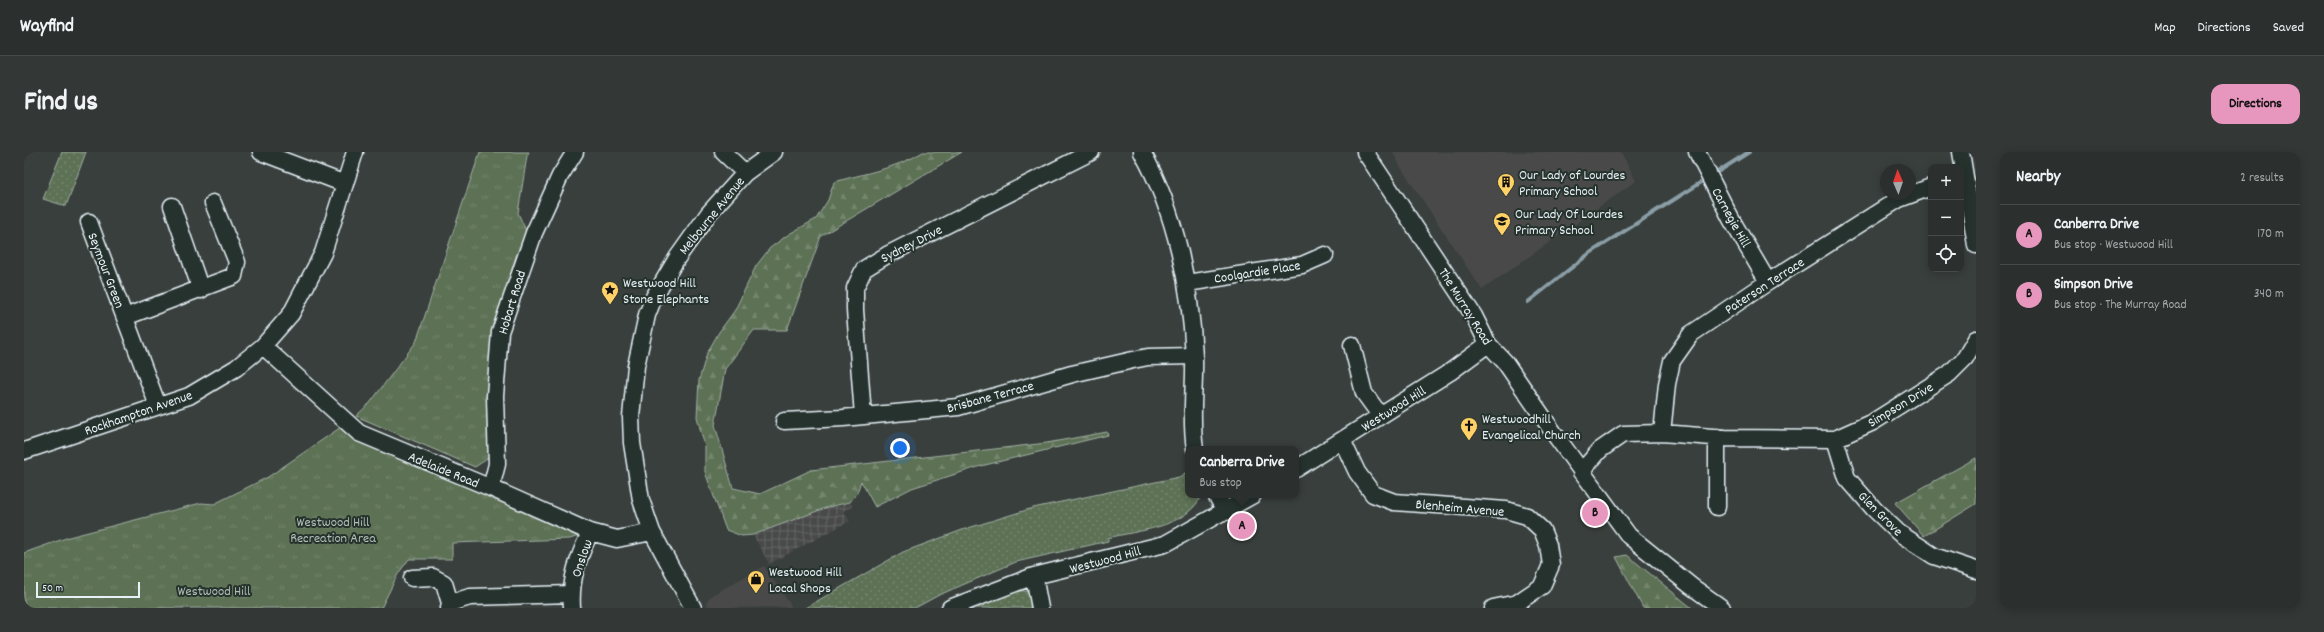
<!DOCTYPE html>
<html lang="en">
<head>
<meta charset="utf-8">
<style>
  :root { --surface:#2b2f2d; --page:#333735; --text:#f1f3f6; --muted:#a6a9aa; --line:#474a49; --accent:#e797bd }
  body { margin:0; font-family:Dekko,sans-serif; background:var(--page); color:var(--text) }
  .controls { position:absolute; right:12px; top:12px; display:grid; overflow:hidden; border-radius:8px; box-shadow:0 2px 10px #0003 }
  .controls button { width:36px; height:36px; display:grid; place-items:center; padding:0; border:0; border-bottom:1px solid var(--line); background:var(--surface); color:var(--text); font:20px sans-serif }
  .compass { position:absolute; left:1856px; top:12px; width:36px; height:36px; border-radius:50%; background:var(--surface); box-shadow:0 2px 10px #0003; rotate:358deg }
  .scale { position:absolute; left:12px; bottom:10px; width:104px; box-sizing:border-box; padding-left:4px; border:2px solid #e8f1f8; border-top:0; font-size:11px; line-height:14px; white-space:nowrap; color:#e8f1f8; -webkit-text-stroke:3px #26332d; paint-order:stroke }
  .you { position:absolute; left:876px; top:296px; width:14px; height:14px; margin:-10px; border:3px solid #fff; border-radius:50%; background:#1a73e8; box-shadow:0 0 0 6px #1a73e833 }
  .badge { display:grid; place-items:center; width:26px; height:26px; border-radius:50%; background:var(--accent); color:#111; font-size:13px; font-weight:700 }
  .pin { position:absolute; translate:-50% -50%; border:2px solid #fff; box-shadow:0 1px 4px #0006 }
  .popup { position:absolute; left:1161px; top:294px; width:114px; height:52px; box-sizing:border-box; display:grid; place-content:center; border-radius:8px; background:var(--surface); filter:drop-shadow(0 1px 3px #0005); font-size:13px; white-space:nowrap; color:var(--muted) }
  .popup b { font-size:15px; color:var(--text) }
  .popup::after { content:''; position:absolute; left:50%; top:100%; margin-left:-8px; border:8px solid transparent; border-top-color:var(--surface) }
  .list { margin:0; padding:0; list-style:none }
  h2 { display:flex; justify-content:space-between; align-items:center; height:52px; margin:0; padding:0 16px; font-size:17px }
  h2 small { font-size:13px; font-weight:400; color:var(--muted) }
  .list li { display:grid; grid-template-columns:26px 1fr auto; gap:12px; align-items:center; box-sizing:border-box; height:60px; padding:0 16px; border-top:1px solid var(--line) }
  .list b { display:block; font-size:15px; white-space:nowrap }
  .list p { margin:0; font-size:13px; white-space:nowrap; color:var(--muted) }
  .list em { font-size:13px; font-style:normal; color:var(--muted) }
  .icon { flex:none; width:22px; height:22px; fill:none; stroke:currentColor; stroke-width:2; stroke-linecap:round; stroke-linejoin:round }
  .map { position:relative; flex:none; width:1952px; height:456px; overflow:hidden; border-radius:12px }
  header { display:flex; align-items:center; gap:24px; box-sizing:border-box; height:56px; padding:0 20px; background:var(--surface); border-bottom:1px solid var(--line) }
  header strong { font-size:19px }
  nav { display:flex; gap:22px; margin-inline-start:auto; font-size:14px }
  .intro { display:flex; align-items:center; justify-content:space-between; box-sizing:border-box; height:96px; padding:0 24px }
  h1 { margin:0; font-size:28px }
  .button { padding:10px 18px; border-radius:12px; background:var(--accent); color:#111; font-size:14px; font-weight:700 }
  main { display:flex; gap:24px; padding:0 24px }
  aside { flex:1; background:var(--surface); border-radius:12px; box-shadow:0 2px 10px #0003 }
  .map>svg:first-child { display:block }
  .built { fill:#494a4a }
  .industrial { fill:url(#industrial-grid) }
  .grass { fill:url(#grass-dots); stroke:#a2b1a6 }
  .forest { fill:url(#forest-firs); stroke:#a2b1a6 }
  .park { fill:url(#park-tufts); stroke:#a2b1a6 }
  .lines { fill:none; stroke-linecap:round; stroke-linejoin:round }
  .stream { stroke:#8b9fa8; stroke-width:4 }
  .minor-casing { stroke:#e8f1f8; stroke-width:19 }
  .minor { stroke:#26332d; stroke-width:16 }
  .labels { text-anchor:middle; stroke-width:4; stroke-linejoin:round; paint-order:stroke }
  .poi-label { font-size:14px; fill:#e8f1f8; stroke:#26332d; text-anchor:start }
  .street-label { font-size:14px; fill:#e8f1f8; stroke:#26332d }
  .park-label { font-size:14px; fill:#b0beb7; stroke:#26332d }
</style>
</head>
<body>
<header>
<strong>Wayfind</strong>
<nav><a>Map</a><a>Directions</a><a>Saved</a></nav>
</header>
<div class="intro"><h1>Find us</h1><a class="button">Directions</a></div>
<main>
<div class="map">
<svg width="1952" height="456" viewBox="0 0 1952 456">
  <defs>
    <pattern id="industrial-grid" width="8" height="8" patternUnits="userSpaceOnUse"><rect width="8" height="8" fill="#494a4a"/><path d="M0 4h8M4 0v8" fill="none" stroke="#636565"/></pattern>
    <pattern id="grass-dots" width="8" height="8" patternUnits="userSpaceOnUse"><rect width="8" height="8" fill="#5d7155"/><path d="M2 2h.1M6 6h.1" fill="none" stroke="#74866e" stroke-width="1.8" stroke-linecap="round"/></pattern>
    <pattern id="forest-firs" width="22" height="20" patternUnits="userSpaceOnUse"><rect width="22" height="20" fill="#5d7155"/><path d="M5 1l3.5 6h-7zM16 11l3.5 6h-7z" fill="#74866e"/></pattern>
    <pattern id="park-tufts" width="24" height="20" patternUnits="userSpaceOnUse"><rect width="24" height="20" fill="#5d7155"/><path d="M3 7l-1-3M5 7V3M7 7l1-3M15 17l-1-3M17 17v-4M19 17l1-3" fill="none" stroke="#74866e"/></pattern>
  </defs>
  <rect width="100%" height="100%" fill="#393f3c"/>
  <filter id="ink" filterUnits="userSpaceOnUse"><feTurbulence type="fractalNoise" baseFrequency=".025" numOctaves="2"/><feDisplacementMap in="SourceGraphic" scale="8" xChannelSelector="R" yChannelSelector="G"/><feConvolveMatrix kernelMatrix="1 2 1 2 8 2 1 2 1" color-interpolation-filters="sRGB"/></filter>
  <g filter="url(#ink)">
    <path class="built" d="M 1369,0 L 1597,0 L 1612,29 L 1458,138 L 1376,14 Z
      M 740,414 L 768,455 L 685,456 L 682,450 L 688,443 Z"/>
    <path class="industrial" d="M 826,350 L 829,355 L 819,359 L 826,369 L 745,412 L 729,383 L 804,355 Z"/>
    <path class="grass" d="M 38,0 L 62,0 L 42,54 L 19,47 Z
      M 1164,319 L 1164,343 L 1174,343 L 1176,347 C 1157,377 1114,378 1084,386 L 1084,389 L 992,410 L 915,443 L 891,456 L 781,456 L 879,400 L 941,377 L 1009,356 L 1155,325 Z
      M 996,438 L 1004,440 L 1008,445 L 1008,456 L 945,456 Z"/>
    <path class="forest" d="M 899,0 L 938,0 L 797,84 L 763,178 L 730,178 L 701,217 L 691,273 L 709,336 L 736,342 L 787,318 L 1023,291 L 1083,280 L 1084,283 L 957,314 L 888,336 L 851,355 L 837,329 L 833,341 L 826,350 L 804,355 L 729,383 L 718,384 L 702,378 L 681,320 L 681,295 L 673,265 L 675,228 L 683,201 L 695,180 L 711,158 L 732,114 L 746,96 L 765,82 L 792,67 L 804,48 L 810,30 C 841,21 871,17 899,0 Z
      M 1952,306 L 1952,352 L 1900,384 L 1871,351 Z
      M 1603,403 L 1668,456 L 1619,456 L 1592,405 Z"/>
    <path class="park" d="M 456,0 L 505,0 L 503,4 L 494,61 L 503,81 L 492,104 L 477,154 L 466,305 L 451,315 L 332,264 L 346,251 L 392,190 Z
      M 323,271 L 566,380 L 546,387 L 428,391 L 428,407 L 385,407 L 374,422 L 357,456 L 0,456 L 0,401 L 45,385 L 177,351 L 190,352 L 244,325 Z"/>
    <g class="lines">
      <path class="stream" d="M 1695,19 L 1725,0
        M 1504,150 L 1566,101 L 1676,31"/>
      <defs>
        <path id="minor" d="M 237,0 L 321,32
          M 699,0 L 721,21
          M 1118,0 C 1152,60 1167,137 1170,205 C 1171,235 1166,268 1171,297
          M 1341,0 L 1450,164 L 1464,192 L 1481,210 L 1534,287 L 1605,384 L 1667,434 L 1698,456
          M 1673,0 L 1707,67 L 1744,130
          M 1937,0 L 1952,93
          M 148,54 L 177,138
          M 65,70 L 134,254
          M 1163,131 L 1278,113 L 1301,103
          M 101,165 L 210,124 L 213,110 L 189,51
          M 1328,193 L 1340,241 L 1356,263
          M 239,194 L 335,281 L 467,336 L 566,380 L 593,387 L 628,380
          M 839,264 L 831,158 L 831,136 L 840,117 L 863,103 L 1067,0
          M 760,269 L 819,266 L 934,255 L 1048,222 L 1109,208 L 1124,205 L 1170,204
          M 1638,281 L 1643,232 L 1648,209 L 1667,182 L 1744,130 L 1875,47 L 1907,35
          M 1811,287 L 1823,326 L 1850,357 L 1875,381 L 1910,404 L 1952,418
          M 1318,288 L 1333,320 L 1349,342 L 1370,350 L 1482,358 L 1503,364 L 1518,378 L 1524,393 L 1527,413 L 1518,434 L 1493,451 L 1469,456
          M 0,299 L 165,244 L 212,216 L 239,194 L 267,162 L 299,101 L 331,0
          M 1272,317 L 1426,220 L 1464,192
          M 1557,320 L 1576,298 L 1599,282 L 1638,281 L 1701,286 L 1811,287 L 1849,270 L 1925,222 L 1941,206 L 1952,187
          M 467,336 L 473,312 L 471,244 L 476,180 L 510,81 L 536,24 L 551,0
          M 1192,343 L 1202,360
          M 1693,355 L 1693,285
          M 1010,424 L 1016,456
          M 388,426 L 409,425 L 420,431 L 426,451
          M 425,456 L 426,451 L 446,445 L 547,442
          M 548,456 C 546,426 554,407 566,380
          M 669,456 L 628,380 L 617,348 L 608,291 L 607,265 L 612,214 L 623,163 L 630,145 L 653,106 L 685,61 L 721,21 L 750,0
          M 926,456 L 1010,424 L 1141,392 L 1229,343"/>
      </defs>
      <use href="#minor" class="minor-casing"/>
      <use href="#minor" class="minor"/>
    </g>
  </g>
  <defs>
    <symbol id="building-pin" viewBox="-11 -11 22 30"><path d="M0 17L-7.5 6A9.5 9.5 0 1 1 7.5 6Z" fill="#ffd166" stroke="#26332d"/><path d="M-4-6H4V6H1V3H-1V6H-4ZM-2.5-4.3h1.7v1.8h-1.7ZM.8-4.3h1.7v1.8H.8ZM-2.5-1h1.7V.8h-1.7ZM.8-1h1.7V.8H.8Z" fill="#111"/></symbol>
    <symbol id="school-pin" viewBox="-11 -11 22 30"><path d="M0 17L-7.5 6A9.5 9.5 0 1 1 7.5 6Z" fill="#ffd166" stroke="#26332d"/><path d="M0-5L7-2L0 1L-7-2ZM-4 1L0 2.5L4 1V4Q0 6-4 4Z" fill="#111"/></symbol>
    <symbol id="sight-pin" viewBox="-11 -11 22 30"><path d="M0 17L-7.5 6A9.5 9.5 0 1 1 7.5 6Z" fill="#ffd166" stroke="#26332d"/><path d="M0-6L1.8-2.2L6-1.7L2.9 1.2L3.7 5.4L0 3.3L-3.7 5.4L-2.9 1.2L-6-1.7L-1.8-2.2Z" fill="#111"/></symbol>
    <symbol id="church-pin" viewBox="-11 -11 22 30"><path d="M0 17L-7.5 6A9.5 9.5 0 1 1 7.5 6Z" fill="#ffd166" stroke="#26332d"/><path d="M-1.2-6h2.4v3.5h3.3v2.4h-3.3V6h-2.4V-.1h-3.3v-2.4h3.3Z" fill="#111"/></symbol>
    <symbol id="shop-pin" viewBox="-11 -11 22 30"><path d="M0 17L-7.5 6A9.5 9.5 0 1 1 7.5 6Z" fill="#ffd166" stroke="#26332d"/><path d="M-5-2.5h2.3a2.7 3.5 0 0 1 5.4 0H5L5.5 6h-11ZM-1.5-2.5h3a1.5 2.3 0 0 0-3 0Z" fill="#111"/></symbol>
  </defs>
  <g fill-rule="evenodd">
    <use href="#building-pin" x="1472" y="20" width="20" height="27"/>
    <use href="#school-pin" x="1468" y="59" width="20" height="27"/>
    <use href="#sight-pin" x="576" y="128" width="20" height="27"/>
    <use href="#church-pin" x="1435" y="264" width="20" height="27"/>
    <use href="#shop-pin" x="722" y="417" width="20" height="27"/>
  </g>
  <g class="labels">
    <g class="poi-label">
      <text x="1495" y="27">Our Lady of Lourdes<tspan x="1495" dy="16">Primary School</tspan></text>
      <text x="1491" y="66">Our Lady Of Lourdes<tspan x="1491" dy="16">Primary School</tspan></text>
      <text x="599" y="135">Westwood Hill<tspan x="599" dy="16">Stone Elephants</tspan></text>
      <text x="1458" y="271">Westwoodhill<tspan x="1458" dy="16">Evangelical Church</tspan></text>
      <text x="745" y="424">Westwood Hill<tspan x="745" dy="16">Local Shops</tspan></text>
    </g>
    <g class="street-label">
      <text transform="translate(687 63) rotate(-51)" y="5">Melbourne Avenue</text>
      <text transform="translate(1708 65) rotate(61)" y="5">Carnegie Hill</text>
      <text transform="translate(887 91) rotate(-27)" y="5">Sydney Drive</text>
      <text transform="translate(83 118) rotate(69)" y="5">Seymour Green</text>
      <text transform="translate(1233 119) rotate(-9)" y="5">Coolgardie Place</text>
      <text transform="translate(1740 133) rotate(-33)" y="5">Paterson Terrace</text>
      <text transform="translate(487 150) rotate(-73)" y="5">Hobart Road</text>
      <text transform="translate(1442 154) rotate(58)" y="5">The Murray Road</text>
      <text transform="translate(966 244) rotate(-15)" y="5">Brisbane Terrace</text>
      <text transform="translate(1876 252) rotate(-31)" y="5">Simpson Drive</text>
      <text transform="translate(1369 256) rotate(-32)" y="5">Westwood Hill</text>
      <text transform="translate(114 260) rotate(-19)" y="5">Rockhampton Avenue</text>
      <text transform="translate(420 317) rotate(22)" y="5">Adelaide Road</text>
      <text transform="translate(1436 355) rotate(5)" y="5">Blenheim Avenue</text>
      <text transform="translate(1857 361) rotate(45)" y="5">Glen Grove</text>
      <text transform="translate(557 406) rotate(-71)" y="5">Onslow</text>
      <text transform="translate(1081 407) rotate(-15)" y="5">Westwood Hill</text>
    </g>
    <g class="park-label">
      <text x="309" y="374">Westwood Hill<tspan x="309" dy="16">Recreation Area</tspan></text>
      <text x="190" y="443">Westwood Hill</text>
    </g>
  </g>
</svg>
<div class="controls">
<button>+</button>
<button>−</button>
<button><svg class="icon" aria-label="locate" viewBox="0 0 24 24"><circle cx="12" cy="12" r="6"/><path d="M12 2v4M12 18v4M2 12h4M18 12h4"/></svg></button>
</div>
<svg class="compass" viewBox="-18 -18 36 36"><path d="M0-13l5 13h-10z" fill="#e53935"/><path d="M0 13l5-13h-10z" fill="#a6a9aa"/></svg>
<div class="scale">50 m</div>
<div class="you"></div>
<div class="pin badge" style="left:1218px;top:374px">A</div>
<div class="popup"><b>Canberra Drive</b>Bus stop</div>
<div class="pin badge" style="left:1571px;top:361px">B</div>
</div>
<aside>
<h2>Nearby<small>2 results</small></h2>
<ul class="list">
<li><span class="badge">A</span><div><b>Canberra Drive</b><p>Bus stop · Westwood Hill</p></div><em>170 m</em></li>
<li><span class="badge">B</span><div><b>Simpson Drive</b><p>Bus stop · The Murray Road</p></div><em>340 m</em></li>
</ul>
</aside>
</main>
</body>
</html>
